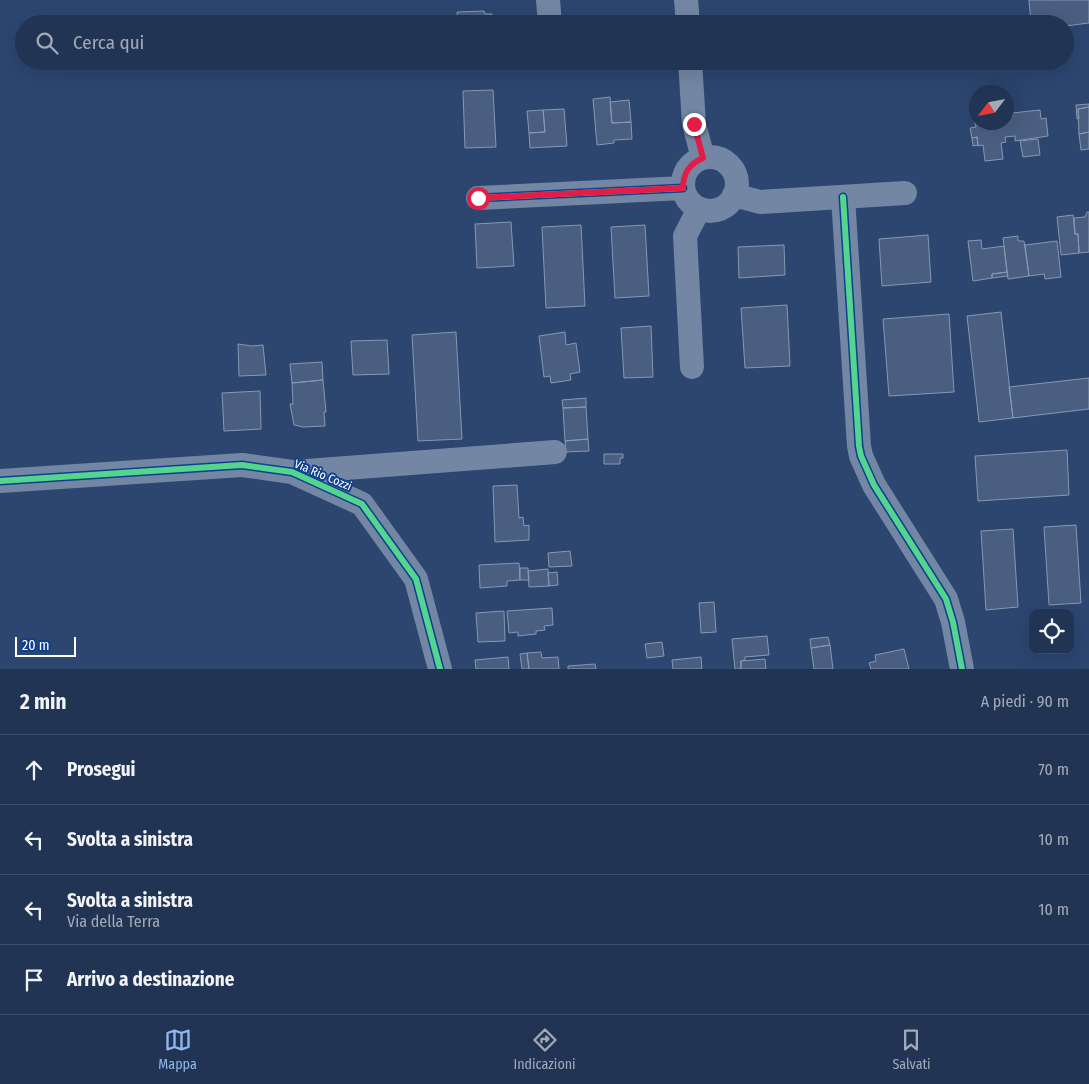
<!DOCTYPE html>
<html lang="it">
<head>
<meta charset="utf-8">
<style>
  :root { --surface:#213454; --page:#293c5a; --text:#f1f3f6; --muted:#a2aab8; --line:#3e4f6b; --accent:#90b9f0 }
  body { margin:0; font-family:"Fira Sans Condensed",sans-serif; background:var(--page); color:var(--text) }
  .controls { position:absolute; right:15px; bottom:15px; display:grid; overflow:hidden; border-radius:10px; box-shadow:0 5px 20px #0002 }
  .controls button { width:45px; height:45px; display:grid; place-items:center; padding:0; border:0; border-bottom:1px solid var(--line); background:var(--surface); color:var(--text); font:25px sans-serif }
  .compass { position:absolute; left:969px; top:85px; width:45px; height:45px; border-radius:50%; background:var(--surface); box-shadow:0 5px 20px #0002; rotate:238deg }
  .scale { position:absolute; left:15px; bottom:12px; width:61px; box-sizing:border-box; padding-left:5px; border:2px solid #fff; border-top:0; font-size:14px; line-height:18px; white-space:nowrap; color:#fff; -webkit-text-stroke:4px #0f408d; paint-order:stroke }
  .stop { position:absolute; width:15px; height:15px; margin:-11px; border:4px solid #e11d48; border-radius:50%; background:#fff }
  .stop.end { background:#e11d48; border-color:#fff; box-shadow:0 1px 5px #0008 }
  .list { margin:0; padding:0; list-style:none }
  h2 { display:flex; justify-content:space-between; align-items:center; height:65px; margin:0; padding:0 20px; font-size:21px }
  h2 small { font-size:16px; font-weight:400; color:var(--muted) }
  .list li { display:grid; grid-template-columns:32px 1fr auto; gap:15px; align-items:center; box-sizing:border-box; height:70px; padding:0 20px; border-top:1px solid var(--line) }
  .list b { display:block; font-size:19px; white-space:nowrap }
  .list p { margin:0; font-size:16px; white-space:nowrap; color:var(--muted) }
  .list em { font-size:16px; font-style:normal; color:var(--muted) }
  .icon { flex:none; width:28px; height:28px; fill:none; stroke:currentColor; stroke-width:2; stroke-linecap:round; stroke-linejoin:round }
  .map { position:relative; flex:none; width:1089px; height:669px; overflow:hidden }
  .search { position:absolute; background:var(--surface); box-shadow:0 5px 20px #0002; left:15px; right:15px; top:15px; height:55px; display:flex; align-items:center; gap:12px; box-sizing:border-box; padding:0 18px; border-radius:28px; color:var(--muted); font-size:19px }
  .sheet { height:345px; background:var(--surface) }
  nav { display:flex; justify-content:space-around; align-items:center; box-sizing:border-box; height:70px; border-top:1px solid var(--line); background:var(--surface); font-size:14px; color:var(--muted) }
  nav a { display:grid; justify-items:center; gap:2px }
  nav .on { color:var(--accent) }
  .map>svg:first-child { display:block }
  .building { fill:#495e80; stroke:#8798b3 }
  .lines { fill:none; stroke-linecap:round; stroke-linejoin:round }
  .minor { stroke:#7387a4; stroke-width:24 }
  .cycleway-casing { stroke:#0f408d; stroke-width:9 }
  .cycleway { stroke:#53d58f; stroke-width:6 }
  .route { stroke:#e11d48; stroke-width:6 }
  .labels { text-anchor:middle; stroke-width:4; stroke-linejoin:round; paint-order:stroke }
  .street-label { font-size:12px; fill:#fff; stroke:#0f408d }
</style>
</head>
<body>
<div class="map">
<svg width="1089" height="669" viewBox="0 0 1089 669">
  <rect width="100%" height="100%" fill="#2c4670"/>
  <path class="building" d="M 1029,0 L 1089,0 L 1089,23 L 1065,26 L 1065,24 L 1031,24 Z
    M 484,11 L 485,14 L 492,14 L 492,24 L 458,24 L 457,12 Z
    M 493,90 L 496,147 L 465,148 L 463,91 Z
    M 610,97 L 612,123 L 631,122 L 632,139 L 614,140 L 614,143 L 597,145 L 593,99 Z
    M 629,100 L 631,122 L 612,123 L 610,102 Z
    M 1089,104 L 1089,107 L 1078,109 L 1079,118 L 1077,119 L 1076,105 Z
    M 1089,107 L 1089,132 L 1079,134 L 1078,109 Z
    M 564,109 L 567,146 L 530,148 L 529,133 L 545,132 L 543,110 Z
    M 543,110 L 545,132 L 529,133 L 527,111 Z
    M 1040,110 L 1041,119 L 1046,118 L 1048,136 L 1015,141 L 1015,136 L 1005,137 L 1006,142 L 1001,143 L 1003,159 L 985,161 L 983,145 L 978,146 L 977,137 L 972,138 L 970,128 L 976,127 L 974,118 L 976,118 L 976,122 L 1006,122 L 1006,118 L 1012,117 L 1012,113 Z
    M 1089,132 L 1089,149 L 1081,150 L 1079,134 Z
    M 977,137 L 978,145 L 973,146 L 972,138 Z
    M 1038,139 L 1040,155 L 1023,157 L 1020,141 Z
    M 1087,212 L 1089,212 L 1089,252 L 1079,253 L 1078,234 L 1075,234 L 1074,218 L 1085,217 Z
    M 1073,215 L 1075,234 L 1078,234 L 1079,253 L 1061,255 L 1057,217 Z
    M 511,222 L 514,266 L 477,268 L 475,224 Z
    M 581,225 L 585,306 L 546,308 L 542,227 Z
    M 645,225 L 649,296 L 615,298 L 611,227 Z
    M 928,235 L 931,282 L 882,286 L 879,239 Z
    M 1018,236 L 1018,241 L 1024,241 L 1029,276 L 1008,279 L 1003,238 Z
    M 981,240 L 982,249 L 1004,246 L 1007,272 L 992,274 L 992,278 L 973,281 L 968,241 Z
    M 1057,241 L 1061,277 L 1045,279 L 1044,274 L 1029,276 L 1025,245 Z
    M 784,245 L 785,275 L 739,278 L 738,247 Z
    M 1007,272 L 1008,276 L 992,278 L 992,274 Z
    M 787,305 L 790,366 L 745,368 L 741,308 Z
    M 1001,312 L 1013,418 L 979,422 L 967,316 Z
    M 949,314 L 954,392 L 889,396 L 883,319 Z
    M 651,326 L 653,377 L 624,378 L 621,328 Z
    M 456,332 L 462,439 L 418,441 L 412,335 Z
    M 565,332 L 566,345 L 576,343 L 580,372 L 570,374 L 571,380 L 551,383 L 550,376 L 544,377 L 539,336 Z
    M 387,340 L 389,374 L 353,375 L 351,341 Z
    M 238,344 L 252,346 L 263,345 L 266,375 L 239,376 Z
    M 322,362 L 323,380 L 292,383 L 290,364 Z
    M 1089,378 L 1089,409 L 1013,418 L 1009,387 Z
    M 323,380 L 326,412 L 324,412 L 325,426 L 303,427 L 294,425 L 290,404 L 293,404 L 292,383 Z
    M 260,391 L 261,429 L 224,431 L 222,393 Z
    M 586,398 L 586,407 L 563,408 L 562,400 Z
    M 586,407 L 588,439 L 565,441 L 563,408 Z
    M 588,439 L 589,451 L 566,452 L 565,441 Z
    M 1067,450 L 1069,495 L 978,501 L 975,456 Z
    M 604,454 L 623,454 L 623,458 L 620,458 L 620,464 L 604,464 Z
    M 517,485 L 519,518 L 523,517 L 524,526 L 529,525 L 529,540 L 495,542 L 493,486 Z
    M 1076,525 L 1081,603 L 1049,605 L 1044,527 Z
    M 1013,529 L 1018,607 L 986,610 L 981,531 Z
    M 570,551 L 572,566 L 549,567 L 548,553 Z
    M 519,563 L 520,580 L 507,581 L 507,586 L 480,588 L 479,565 Z
    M 520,568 L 528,568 L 529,580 L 520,580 Z
    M 548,569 L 549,586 L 529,587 L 528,571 Z
    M 557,572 L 558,585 L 549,586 L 548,573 Z
    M 714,602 L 716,632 L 701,633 L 699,603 Z
    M 552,608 L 553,625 L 544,626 L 545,630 L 536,631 L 536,634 L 518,636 L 518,632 L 509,633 L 507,611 Z
    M 504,611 L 505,641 L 478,642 L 476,613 Z
    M 767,636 L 769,655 L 745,657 L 745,660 L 741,661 L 741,669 L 735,669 L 732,639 Z
    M 828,637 L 830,645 L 811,648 L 810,639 Z
    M 662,642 L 664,656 L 647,658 L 645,644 Z
    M 830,645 L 833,669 L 814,669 L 811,648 Z
    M 904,649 L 909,669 L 871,669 L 869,663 L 876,661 L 875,655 Z
    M 541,652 L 542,658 L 558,657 L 559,669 L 529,669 L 527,653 Z
    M 527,653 L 529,669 L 522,669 L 520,654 Z
    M 508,657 L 509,669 L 476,669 L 475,660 Z
    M 701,657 L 702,669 L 673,669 L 672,660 Z
    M 765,659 L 766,669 L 741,669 L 741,661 Z
    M 595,664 L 596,669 L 568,669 L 568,666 Z"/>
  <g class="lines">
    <path class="minor" d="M 548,0 L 550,24
      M 686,0 L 688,24
      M 690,61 L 694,124 L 703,158
      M683 184a27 27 0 1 1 54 0a27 27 0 1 1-54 0Z
      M 734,195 L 760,202 L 905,193
      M 843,197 L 859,446 L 861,456 L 874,485 L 946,599 L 953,622 L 962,669
      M 478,198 L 683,188
      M 692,367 L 685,236 L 699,209
      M 294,472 L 555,452
      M 0,481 L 242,465 L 292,472 L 362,504 L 416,579 L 440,669"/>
    <defs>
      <path id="cycleway" d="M 843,197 L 859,446 L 861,456 L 874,485 L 946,599 L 953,622 L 962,669
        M 478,198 L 683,188
        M 0,481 L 242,465 L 292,472 L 362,504 L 416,579 L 440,669"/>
    </defs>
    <use href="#cycleway" class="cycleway-casing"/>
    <use href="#cycleway" class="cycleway"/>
  </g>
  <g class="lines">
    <path class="route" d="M 478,198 L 683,188 C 683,173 689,164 703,158 L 694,124"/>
  </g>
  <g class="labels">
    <g class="street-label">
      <text transform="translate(323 475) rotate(23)" y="4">Via Rio Cozzi</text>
    </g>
  </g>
</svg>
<div class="controls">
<button><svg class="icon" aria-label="locate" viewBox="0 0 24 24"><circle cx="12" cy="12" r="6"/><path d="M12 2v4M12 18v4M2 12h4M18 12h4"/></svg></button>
</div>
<svg class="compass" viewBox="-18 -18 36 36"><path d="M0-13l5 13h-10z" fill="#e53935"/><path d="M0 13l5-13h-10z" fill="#a2aab8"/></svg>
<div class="scale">20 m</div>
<div class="stop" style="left:478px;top:198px"></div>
<div class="stop end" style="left:694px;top:124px"></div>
<div class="search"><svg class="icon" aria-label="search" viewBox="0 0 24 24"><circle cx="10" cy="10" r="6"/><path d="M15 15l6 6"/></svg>Cerca qui</div>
</div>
<section class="sheet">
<h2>2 min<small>A piedi · 90 m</small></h2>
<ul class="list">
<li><svg class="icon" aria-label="ahead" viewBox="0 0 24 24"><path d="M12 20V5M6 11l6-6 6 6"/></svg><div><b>Prosegui</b></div><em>70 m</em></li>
<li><svg class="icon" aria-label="left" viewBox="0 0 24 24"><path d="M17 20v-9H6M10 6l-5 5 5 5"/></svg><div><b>Svolta a sinistra</b></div><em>10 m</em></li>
<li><svg class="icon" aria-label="left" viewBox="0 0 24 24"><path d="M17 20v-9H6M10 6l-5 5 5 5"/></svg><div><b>Svolta a sinistra</b><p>Via della Terra</p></div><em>10 m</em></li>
<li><svg class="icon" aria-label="arrive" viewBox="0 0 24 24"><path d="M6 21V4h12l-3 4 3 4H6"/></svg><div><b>Arrivo a destinazione</b></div></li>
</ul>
</section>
<nav>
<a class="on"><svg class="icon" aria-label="map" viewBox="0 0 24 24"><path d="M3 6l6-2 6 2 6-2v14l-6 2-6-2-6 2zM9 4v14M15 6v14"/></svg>Mappa</a>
<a><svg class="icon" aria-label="directions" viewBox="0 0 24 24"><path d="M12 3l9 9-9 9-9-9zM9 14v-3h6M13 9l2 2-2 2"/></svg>Indicazioni</a>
<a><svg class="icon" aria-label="saved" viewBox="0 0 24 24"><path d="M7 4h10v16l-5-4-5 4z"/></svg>Salvati</a>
</nav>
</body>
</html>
